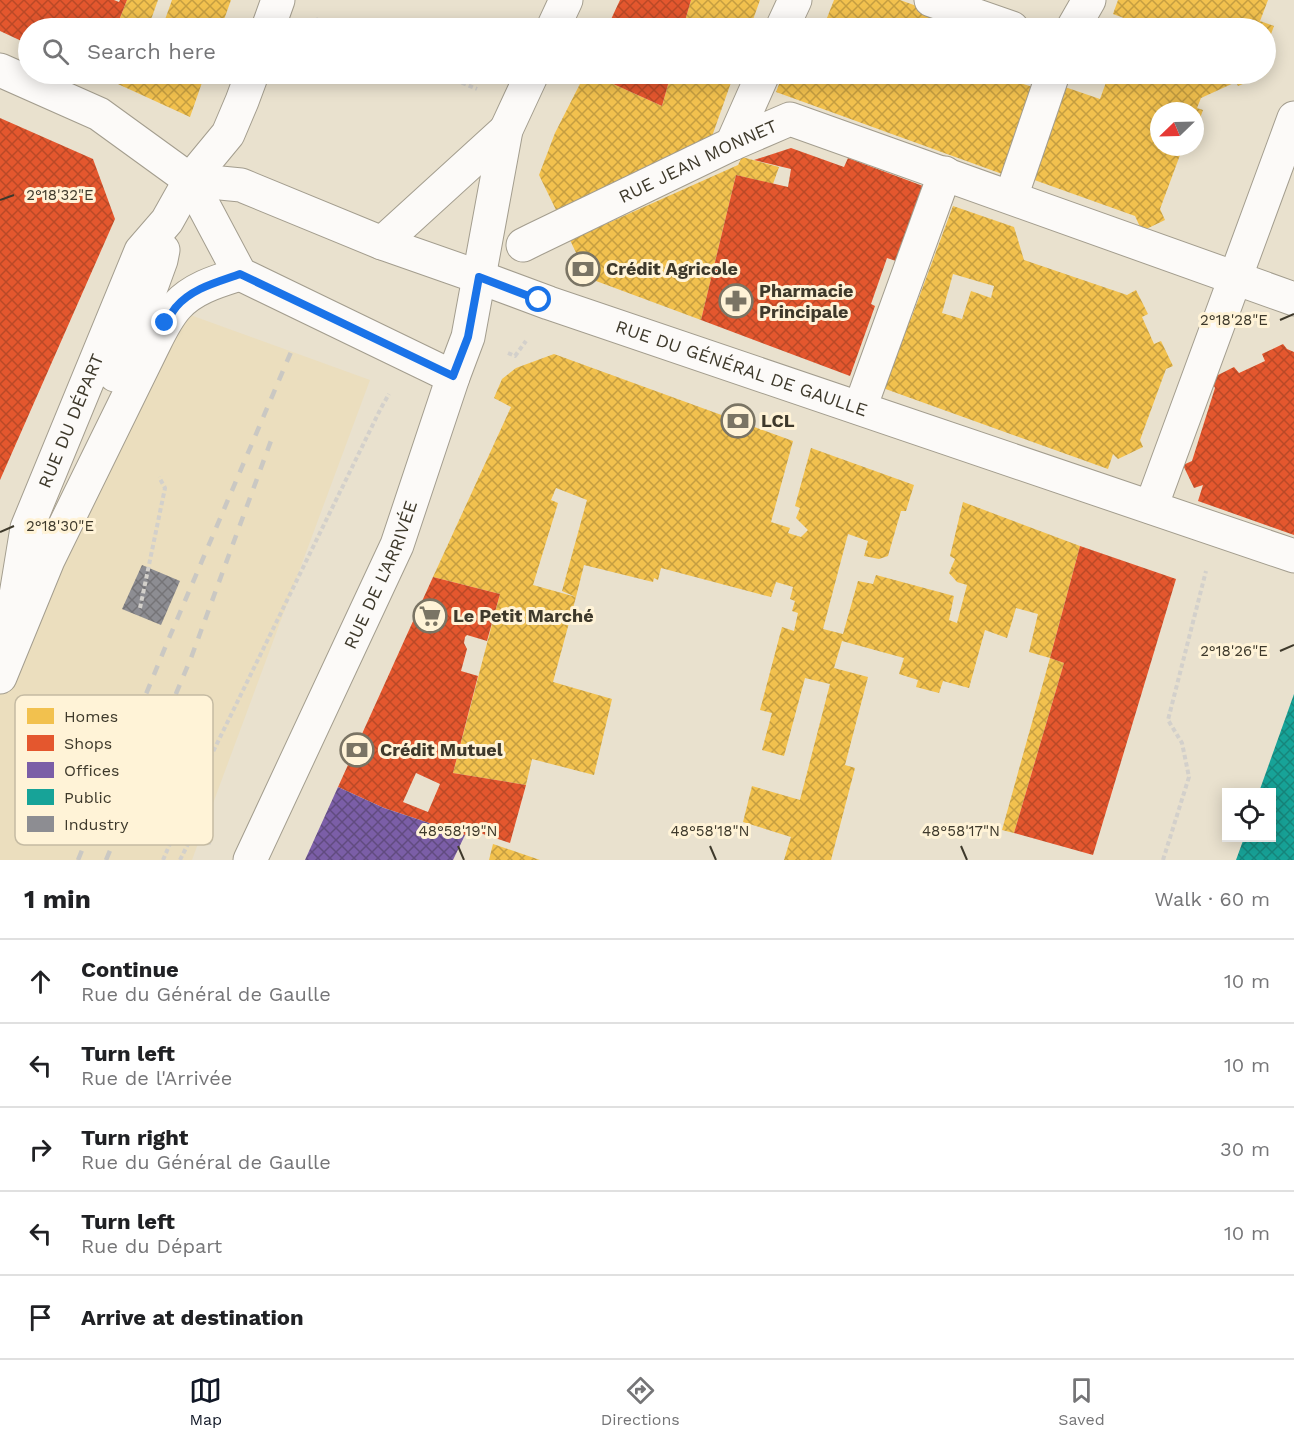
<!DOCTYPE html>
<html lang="en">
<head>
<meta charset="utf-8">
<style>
  :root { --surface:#fff; --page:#f6f6f6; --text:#202124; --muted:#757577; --line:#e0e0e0; --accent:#111827 }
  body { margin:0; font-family:"Work Sans",sans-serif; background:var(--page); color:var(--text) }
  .controls { position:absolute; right:18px; bottom:18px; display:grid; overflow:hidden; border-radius:0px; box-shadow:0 3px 15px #0003 }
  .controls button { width:54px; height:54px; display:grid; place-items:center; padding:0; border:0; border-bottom:2px solid var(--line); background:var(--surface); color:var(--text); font:30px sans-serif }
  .compass { position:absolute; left:1150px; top:102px; width:54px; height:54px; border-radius:50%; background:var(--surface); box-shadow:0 3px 15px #0003; rotate:247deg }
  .stop { position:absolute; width:18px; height:18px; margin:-14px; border:4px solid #1a73e8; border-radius:50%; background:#fff }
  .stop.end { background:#1a73e8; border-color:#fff; box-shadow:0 2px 6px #0008 }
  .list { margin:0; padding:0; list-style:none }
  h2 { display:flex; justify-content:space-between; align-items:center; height:78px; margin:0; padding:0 24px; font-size:26px }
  h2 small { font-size:20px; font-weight:400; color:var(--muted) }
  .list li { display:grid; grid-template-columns:39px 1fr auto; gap:18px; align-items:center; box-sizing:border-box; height:84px; padding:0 24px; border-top:2px solid var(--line) }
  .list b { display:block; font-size:22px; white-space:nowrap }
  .list p { margin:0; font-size:20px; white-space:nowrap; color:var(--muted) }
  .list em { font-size:20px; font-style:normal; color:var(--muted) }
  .icon { flex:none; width:33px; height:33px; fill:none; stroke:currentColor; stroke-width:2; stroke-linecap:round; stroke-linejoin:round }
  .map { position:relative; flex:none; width:1294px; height:860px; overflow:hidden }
  .search { position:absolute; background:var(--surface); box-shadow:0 3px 15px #0003; left:18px; right:18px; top:18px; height:66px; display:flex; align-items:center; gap:15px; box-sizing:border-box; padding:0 21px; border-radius:33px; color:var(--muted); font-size:22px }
  .sheet { height:498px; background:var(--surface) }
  nav { display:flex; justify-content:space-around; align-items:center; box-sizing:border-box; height:84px; border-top:2px solid var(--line); background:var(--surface); font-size:16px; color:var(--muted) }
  nav a { display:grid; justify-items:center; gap:3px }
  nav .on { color:var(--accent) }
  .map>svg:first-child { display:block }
  .built { fill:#ebdebe }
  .homes { fill:url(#homes-cross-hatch); fill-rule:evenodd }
  .shops { fill:url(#shops-cross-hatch); fill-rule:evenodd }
  .offices { fill:url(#offices-cross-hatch) }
  .public { fill:url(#public-cross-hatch) }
  .industry { fill:url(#industry-cross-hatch) }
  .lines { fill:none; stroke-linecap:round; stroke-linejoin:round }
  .minor-casing { stroke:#a39d8e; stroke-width:35 }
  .major-casing { stroke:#a39d8e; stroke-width:35 }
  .path { stroke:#d3d0cb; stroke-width:4; stroke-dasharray:4.5 3; stroke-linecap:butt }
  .minor { stroke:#fcfaf8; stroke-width:33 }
  .major { stroke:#fcfaf8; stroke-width:33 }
  .rail { stroke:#cac8c3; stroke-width:4.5; stroke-dasharray:10 10; stroke-linecap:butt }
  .route { stroke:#1a73e8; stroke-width:8 }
  .ticks { fill:none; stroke:#3e392b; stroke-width:2 }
  .labels { text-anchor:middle; stroke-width:6; stroke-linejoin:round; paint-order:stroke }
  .street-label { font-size:18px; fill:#3e392b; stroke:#fff3d7 }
  .poi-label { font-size:18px; font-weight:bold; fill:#3e392b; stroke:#fff3d7; text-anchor:start }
  .key { fill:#fff3d7; stroke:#c5bba3; stroke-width:1.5 }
  .key-label { font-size:16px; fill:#3e392b }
  .ticks-label { font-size:15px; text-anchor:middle; fill:#3e392b; stroke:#fff3d7; stroke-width:6; stroke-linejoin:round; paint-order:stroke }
</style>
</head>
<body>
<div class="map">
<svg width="1294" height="860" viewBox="0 0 1294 860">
  <defs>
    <pattern id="homes-cross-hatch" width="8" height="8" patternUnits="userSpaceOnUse" patternTransform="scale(1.5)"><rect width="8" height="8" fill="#f2c14e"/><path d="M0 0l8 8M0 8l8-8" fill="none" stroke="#c59e41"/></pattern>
    <pattern id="shops-cross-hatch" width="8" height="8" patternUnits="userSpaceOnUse" patternTransform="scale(1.5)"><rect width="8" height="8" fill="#e4572e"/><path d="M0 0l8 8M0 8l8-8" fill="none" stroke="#ba4927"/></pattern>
    <pattern id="offices-cross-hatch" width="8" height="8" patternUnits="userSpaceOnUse" patternTransform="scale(1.5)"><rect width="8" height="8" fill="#7b5ea7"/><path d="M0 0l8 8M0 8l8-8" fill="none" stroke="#614b80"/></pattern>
    <pattern id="public-cross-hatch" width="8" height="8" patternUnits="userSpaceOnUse" patternTransform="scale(1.5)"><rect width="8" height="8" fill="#17a398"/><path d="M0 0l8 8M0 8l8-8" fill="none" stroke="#16867c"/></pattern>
    <pattern id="industry-cross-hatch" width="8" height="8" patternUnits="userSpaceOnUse" patternTransform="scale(1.5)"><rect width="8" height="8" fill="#8d8d92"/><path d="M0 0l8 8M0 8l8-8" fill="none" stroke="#757477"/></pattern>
  </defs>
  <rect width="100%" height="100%" fill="#e9e1ce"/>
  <path class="built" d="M 149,300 L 370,380 L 192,860 L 0,860 L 0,688 Z"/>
  <path class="homes" d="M 127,0 L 158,0 L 148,28 L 116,28 Z
    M 172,0 L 231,0 L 221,28 L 162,28 Z
    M 691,0 L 760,0 L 750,28 L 683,28 Z
    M 834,0 L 900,0 L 977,28 L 823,28 Z
    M 1118,0 L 1268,0 L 1260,21 L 1274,26 L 1266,48 L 1266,28 L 1126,28 L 1129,20 L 1113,14 Z
    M 96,74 L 205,74 L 190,117 Z
    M 585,74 L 591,74 L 662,106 L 671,74 L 734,74 L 710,142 L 556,210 L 539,175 L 555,133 Z
    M 783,74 L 1017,74 L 1014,81 L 1036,88 L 1005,175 L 776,92 Z
    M 1109,74 L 1267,74 L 1238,86 L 1236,82 L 1201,98 L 1197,108 L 1203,110 L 1195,132 L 1195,111 L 1159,111 L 1159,147 L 1183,147 L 1160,209 L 1165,220 L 1142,231 L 1135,216 L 1026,177 L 1062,86 L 1100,99 Z
    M 742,157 L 779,167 L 773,184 L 736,175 L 701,320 L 588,278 L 570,240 L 738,165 Z
    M 953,206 L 1014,227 L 1024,260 L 1127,295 L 1136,290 L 1148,314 L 1142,317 L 1154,344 L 1161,341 L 1173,366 L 1166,369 L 1140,440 L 1143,447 L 1118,459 L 1113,454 L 1108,469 L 880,387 L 905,317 L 911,319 ZM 953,274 L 994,286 L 991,298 L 971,291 L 962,319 L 942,313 Z
    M 554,354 L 793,441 L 771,522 L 790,528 L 788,533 L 801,537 L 808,530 L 796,518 L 800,508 L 795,506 L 811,448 L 914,485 L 906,511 L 901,511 L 888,556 L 879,559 L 864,556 L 868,541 L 848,534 L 823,629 L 843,634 L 858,581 L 873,584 L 876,575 L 954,596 L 949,620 L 957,623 L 967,585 L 957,582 L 949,573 L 955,559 L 950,556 L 963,502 L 1080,546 L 1050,658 L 1029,652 L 1038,614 L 1016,608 L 1007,638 L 985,630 L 969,688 L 943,681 L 939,693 L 916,687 L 918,680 L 899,674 L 904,658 L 842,641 L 834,668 L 868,677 L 845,765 L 855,768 L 831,860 L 784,860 L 791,837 L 743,822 L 752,786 L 800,800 L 830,684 L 805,678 L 784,756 L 762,750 L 772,713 L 760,710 L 782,627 L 794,631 L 798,613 L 792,611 L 795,601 L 790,599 L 793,587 L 776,582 L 771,597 L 661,568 L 658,580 L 654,578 L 653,582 L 584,565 L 576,597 L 562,591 L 587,500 L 556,488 L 551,500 L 558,503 L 533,585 L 576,597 L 553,682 L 612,699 L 594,775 L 532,759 L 526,785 L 453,773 L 500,594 L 433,577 L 511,407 L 494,398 L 502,379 L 516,368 Z
    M 1050,658 L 1064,663 L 1014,833 L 1002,830 Z
    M 493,844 L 540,860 L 489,860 Z"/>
  <path class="shops" d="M 0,0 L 114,0 L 119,2 L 120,0 L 127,0 L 116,28 L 28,28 L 28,44 L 0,31 Z
    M 620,0 L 691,0 L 683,28 L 607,28 Z
    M 591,74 L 671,74 L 662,106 Z
    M 0,118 L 93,159 L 115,219 L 0,480 Z
    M 791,148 L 844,167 L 848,158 L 923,186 L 896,261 L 887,258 L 871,304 L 875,306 L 850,376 L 701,320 L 736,175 L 788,187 L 791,169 L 754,160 Z
    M 1283,344 L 1287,349 L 1294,352 L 1294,535 L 1198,501 L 1203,485 L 1194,488 L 1183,465 L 1192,461 L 1215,388 L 1210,379 L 1234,367 L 1239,373 L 1265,361 L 1262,354 Z
    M 1080,546 L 1176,579 L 1093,855 L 1014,833 L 1064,663 L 1050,658 Z
    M 433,577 L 500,594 L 487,641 L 467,635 L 465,637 L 464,643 L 467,649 L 461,671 L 478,676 L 453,773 L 526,785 L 510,843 L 471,830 L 468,836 L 384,808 L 338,787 ZM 416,773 L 440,784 L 428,812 L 403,802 Z"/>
  <path class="offices" d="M 338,787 L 384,808 L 465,835 L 453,860 L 305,860 Z"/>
  <path class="public" d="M 1294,694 L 1294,860 L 1236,860 L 1244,838 L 1272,838 L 1272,792 L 1259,792 Z"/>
  <path class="industry" d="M 142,565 L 180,581 L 161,625 L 122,609 Z"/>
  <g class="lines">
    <defs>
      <g id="minor">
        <path d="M 931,0 L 1012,28"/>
        <path d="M 268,28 L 278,0"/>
        <path d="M 782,28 L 795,0"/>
        <path d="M 1073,28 L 1089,0"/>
        <path d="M 732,144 L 763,74"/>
        <path d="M 1011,197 L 1053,74"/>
        <path id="s1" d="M 523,245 L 533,240 L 732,144 L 790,119 L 1294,299"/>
        <path id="s2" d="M 479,277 L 549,303 L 1294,556"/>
        <path d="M 115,375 L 141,315 L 161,260 L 163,250"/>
        <path d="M 860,408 L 945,173"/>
        <path d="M 1151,507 L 1294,118"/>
        <path id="s3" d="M 0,632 L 16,595 L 27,528 L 141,251 L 167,221 L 190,180 L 228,134 L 242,101 L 252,74"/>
        <path d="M 0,677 L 48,560 L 152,348 C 159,334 166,318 177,306 C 193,288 218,281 240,274"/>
      </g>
      <g id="major">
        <path d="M 553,28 L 566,0"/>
        <path d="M 0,70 L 99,114 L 190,180 L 240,274 L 453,377"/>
        <path d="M 190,180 L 241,185 L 382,243 L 479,277"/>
        <path d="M 382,243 L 506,130"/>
        <path id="s4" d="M 250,860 L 397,545 L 453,377 L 468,337 L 506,130 L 532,74"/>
      </g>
    </defs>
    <use href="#minor" class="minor-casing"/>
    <use href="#major" class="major-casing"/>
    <path class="path" d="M 316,19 L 337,28
      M 441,74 L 477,89
      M 508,353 L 515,356 L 526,341
      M 140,608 L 165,488 L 159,477
      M 163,860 L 185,809 L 381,408 L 389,394
      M 180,860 L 192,836 L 211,843
      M 1163,860 L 1189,777 L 1182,743 L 1168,720 L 1206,571"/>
    <use href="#minor" class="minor"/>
    <use href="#major" class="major"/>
    <path class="rail" d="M 78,860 L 167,643 L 291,352
      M 106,860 L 191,658 L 272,438"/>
  </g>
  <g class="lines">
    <path class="route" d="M 165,323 C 169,318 172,312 176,307 C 192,288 218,282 240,274 L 453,376 L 468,337 L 479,277 L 539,300"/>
  </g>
  <path class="ticks" d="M 0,200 L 14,195M 1280,320 L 1294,314M 0,532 L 14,526M 1280,651 L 1294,645M 458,846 L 464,860M 710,846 L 716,860M 961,846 L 967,860"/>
  <defs>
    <symbol id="bank-ring" viewBox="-11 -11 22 22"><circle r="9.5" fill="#fff3d7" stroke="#7a7464" stroke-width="1.5"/><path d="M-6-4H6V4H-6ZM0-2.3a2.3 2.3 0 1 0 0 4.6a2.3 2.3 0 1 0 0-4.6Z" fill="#7a7464"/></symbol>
    <symbol id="pharmacy-ring" viewBox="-11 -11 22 22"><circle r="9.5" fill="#fff3d7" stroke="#7a7464" stroke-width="1.5"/><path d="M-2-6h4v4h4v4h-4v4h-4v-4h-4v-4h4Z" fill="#7a7464"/></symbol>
    <symbol id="supermarket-ring" viewBox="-11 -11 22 22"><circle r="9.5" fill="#fff3d7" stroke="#7a7464" stroke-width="1.5"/><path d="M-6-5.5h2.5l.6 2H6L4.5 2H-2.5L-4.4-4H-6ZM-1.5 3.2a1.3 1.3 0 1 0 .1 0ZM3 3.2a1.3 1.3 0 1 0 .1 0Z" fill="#7a7464"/></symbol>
  </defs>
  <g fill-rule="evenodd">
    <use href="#bank-ring" x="564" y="250" width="38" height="38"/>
    <use href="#pharmacy-ring" x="717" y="282" width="38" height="38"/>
    <use href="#bank-ring" x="719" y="402" width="38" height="38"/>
    <use href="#supermarket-ring" x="411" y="597" width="38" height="38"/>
    <use href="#bank-ring" x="338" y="731" width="38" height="38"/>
  </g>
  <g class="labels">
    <g class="street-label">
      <text dy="6" stroke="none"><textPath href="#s1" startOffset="194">RUE JEAN MONNET</textPath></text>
      <text dy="6" stroke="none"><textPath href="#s2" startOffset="278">RUE DU GÉNÉRAL DE GAULLE</textPath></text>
      <text dy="6" stroke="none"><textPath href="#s3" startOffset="224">RUE DU DÉPART</textPath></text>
      <text dy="6" stroke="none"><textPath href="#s4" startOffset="314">RUE DE L'ARRIVÉE</textPath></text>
    </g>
    <g class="poi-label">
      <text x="606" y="275">Crédit Agricole</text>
      <text x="759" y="297">Pharmacie<tspan x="759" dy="21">Principale</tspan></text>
      <text x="761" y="427">LCL</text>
      <text x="453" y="622">Le Petit Marché</text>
      <text x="380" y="756">Crédit Mutuel</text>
    </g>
  </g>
  <rect x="15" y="695" width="198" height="150" rx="9" class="key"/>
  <rect x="27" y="708" width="27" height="16" fill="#f2c14e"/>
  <rect x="27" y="735" width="27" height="16" fill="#e4572e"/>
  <rect x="27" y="762" width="27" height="16" fill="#7b5ea7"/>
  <rect x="27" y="789" width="27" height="16" fill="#17a398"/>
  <rect x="27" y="816" width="27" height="16" fill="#8d8d92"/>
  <g class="key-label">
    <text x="64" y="722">Homes</text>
    <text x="64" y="749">Shops</text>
    <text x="64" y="776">Offices</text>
    <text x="64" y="803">Public</text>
    <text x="64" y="830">Industry</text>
  </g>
  <g class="ticks-label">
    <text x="60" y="200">2°18'32"E</text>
    <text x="1234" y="325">2°18'28"E</text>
    <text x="60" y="531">2°18'30"E</text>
    <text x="1234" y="656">2°18'26"E</text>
    <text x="458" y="836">48°58'19"N</text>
    <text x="710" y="836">48°58'18"N</text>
    <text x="961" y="836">48°58'17"N</text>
  </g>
</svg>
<div class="controls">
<button><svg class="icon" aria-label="locate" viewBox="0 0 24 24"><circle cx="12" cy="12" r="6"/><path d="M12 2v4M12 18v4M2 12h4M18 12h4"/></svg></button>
</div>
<svg class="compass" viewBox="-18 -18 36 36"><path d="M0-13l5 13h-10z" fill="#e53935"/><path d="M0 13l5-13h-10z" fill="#757577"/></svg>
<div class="stop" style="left:539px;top:300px"></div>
<div class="stop end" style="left:165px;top:323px"></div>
<div class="search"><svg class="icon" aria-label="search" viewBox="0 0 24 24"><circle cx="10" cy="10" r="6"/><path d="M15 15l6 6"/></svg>Search here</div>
</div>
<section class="sheet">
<h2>1 min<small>Walk · 60 m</small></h2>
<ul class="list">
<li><svg class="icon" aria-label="ahead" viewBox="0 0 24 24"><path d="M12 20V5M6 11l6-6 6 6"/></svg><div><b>Continue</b><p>Rue du Général de Gaulle</p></div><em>10 m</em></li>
<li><svg class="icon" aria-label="left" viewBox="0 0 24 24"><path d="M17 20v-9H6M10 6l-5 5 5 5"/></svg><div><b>Turn left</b><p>Rue de l'Arrivée</p></div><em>10 m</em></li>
<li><svg class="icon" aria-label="right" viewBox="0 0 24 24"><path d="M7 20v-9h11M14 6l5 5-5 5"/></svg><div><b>Turn right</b><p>Rue du Général de Gaulle</p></div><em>30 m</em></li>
<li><svg class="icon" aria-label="left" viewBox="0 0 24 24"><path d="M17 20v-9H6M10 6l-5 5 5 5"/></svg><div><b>Turn left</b><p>Rue du Départ</p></div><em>10 m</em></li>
<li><svg class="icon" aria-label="arrive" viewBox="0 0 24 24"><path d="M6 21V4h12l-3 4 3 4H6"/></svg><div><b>Arrive at destination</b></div></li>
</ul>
</section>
<nav>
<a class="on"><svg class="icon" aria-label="map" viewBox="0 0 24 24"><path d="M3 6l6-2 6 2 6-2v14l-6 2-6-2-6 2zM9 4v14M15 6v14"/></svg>Map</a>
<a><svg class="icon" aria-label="directions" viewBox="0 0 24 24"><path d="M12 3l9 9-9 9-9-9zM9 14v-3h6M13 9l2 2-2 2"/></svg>Directions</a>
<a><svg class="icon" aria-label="saved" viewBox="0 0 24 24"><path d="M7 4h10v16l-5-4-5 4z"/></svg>Saved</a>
</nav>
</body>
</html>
